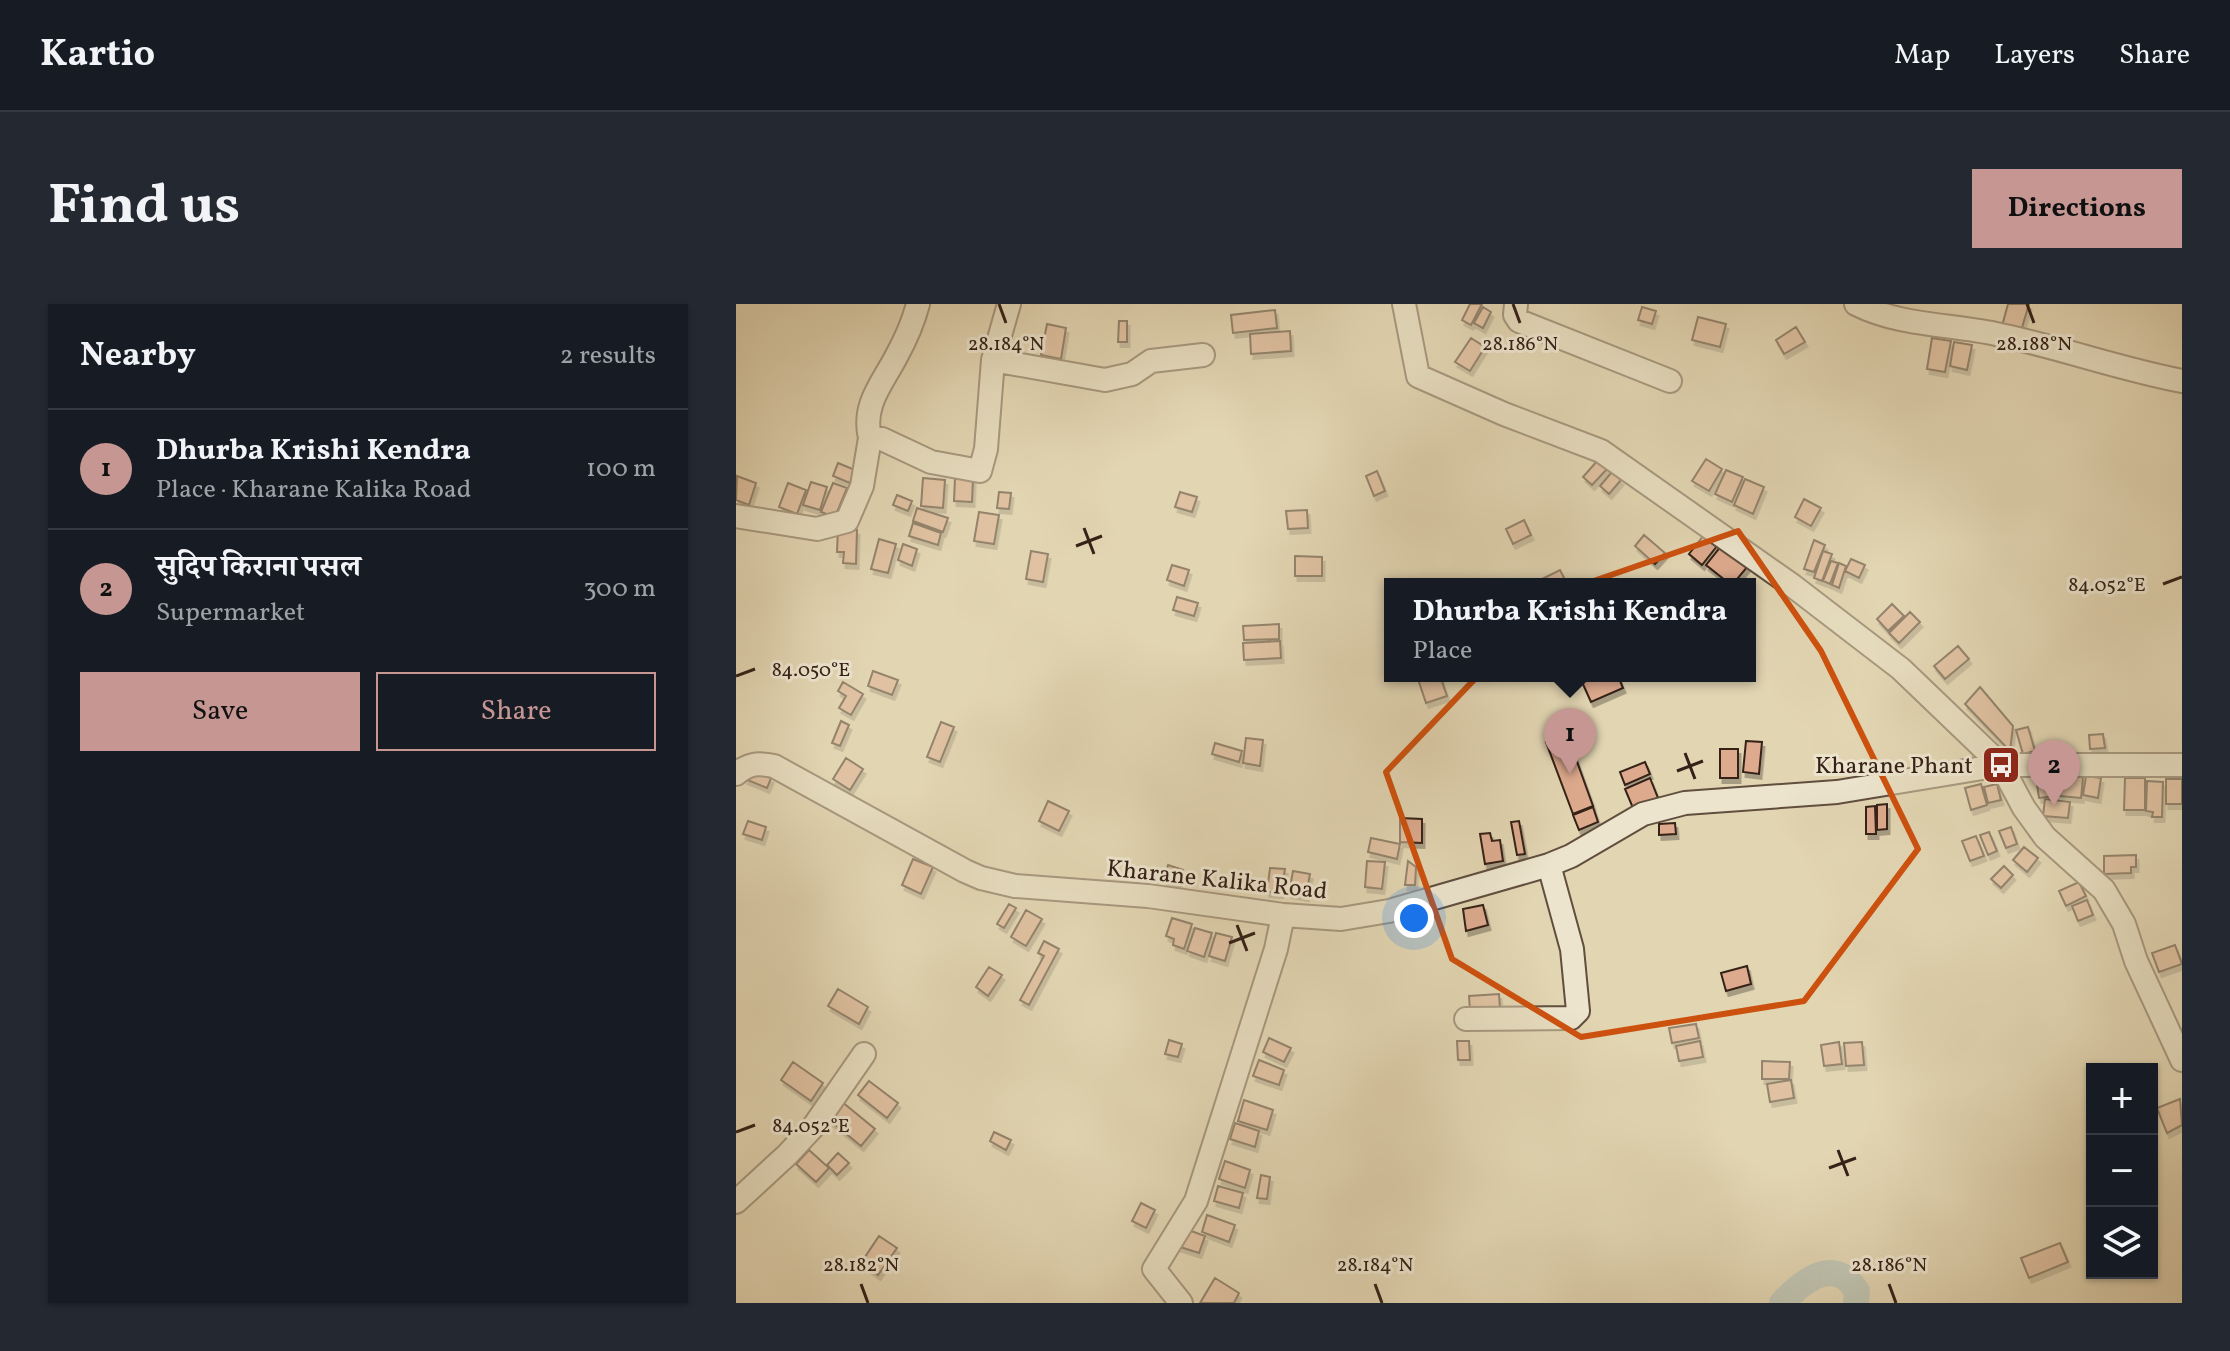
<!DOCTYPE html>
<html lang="en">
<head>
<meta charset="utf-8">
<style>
  :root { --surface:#171b24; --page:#242831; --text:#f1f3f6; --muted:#9ea1a6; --line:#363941; --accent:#c59692 }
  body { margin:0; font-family:Vollkorn,"Noto Serif Devanagari",serif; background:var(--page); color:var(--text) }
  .controls { position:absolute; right:24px; bottom:24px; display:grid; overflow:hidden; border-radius:0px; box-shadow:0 2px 6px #0004 }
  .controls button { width:72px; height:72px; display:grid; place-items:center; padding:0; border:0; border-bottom:2px solid var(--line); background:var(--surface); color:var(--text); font:40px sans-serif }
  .you { position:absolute; left:678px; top:614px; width:28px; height:28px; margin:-20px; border:6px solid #fff; border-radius:50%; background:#1a73e8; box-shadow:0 0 0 12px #1a73e833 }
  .badge { display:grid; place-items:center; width:52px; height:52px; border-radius:50%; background:var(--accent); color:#111; font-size:26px; font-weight:700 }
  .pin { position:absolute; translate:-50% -66px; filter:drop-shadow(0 2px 4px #0008) }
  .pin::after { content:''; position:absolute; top:42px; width:28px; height:24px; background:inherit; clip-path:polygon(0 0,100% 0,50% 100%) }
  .popup { position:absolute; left:648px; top:274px; width:372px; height:104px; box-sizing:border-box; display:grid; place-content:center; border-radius:0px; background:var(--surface); filter:drop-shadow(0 2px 6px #0005); font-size:26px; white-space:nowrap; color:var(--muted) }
  .popup b { font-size:30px; color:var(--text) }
  .popup::after { content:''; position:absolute; left:50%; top:100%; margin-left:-16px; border:16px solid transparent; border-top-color:var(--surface) }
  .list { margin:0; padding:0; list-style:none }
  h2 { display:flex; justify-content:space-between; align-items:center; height:104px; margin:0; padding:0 32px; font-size:34px }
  h2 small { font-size:26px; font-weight:400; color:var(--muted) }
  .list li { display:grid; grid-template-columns:52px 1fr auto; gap:24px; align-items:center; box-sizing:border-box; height:120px; padding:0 32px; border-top:2px solid var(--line) }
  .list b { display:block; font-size:30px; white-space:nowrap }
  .list p { margin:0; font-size:26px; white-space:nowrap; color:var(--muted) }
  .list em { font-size:26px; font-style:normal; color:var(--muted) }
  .actions { display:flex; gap:16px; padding:24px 32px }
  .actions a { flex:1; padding:18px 0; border:2px solid var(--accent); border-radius:0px; text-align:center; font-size:28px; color:var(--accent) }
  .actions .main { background:var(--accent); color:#111 }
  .icon { flex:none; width:44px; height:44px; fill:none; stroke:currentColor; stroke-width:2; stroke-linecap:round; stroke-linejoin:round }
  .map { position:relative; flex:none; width:1446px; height:999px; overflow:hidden; border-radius:0px }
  header { display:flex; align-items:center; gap:48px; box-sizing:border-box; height:112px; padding:0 40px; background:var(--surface); border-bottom:2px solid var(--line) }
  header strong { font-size:38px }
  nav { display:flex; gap:44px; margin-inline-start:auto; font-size:28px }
  .intro { display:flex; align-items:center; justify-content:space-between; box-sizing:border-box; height:192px; padding:0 48px }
  h1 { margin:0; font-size:56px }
  .button { padding:20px 36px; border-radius:0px; background:var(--accent); color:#111; font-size:28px; font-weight:700 }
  main { display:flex; gap:48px; padding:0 48px }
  aside { flex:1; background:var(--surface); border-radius:0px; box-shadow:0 2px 6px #0004 }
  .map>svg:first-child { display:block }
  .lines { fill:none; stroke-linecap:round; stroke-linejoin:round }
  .river { stroke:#9bb5b9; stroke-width:26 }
  .building { fill:#ddaa8e; stroke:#352117; stroke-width:2; filter:url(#shadow) }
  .minor-casing { stroke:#604e3e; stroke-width:26 }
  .minor { stroke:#ece4cd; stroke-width:22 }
  .marked { fill:none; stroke:#cd510e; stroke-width:6; stroke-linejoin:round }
  .ticks { fill:none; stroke:#352117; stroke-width:3 }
  .labels { text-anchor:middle; stroke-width:6; stroke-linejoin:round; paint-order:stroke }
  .poi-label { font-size:24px; fill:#352117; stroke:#ece4cd; text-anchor:end }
  .street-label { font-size:24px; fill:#352117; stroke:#ece4cd }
  .ticks-label { font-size:20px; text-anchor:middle; fill:#352117; stroke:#ece4cd; stroke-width:6; stroke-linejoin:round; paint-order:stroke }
</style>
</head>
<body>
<header>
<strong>Kartio</strong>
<nav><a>Map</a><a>Layers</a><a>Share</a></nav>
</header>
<div class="intro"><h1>Find us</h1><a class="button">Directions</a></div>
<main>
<aside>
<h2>Nearby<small>2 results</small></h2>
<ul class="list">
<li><span class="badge">1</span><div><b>Dhurba Krishi Kendra</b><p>Place · Kharane Kalika Road</p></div><em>100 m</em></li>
<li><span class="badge">2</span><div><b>सुदिप किराना पसल</b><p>Supermarket</p></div><em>300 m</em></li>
</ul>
<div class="actions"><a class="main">Save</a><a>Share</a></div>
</aside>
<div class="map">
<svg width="1446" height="999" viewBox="0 0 1446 999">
  <defs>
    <filter id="shadow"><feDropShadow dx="2.5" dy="5" stdDeviation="0" flood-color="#0004"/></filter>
  </defs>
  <rect width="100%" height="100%" fill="#e2d5b2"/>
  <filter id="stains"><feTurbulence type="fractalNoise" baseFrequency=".0025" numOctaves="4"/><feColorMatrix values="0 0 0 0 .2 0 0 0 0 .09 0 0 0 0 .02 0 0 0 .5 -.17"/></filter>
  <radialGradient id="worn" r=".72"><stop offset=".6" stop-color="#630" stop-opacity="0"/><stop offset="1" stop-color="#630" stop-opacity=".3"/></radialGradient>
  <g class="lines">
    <path class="river" d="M 1046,999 C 1060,984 1086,960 1108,973 C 1113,976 1118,983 1121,987 L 1120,999"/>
  </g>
  <path class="building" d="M 734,0 L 746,0 L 735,21 L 726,16 Z
    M 1272,0 L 1293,0 L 1285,27 L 1266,22 Z
    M 747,3 L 755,8 L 747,24 L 738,19 Z
    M 906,3 L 920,7 L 916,20 L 902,16 Z
    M 539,6 L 541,24 L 497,29 L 495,11 Z
    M 962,13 L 990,20 L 984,43 L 956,36 Z
    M 383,17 L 391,17 L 391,38 L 382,38 Z
    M 311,20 L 330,24 L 325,55 L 305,51 Z
    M 1060,23 L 1069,38 L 1048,50 L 1040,36 Z
    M 554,27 L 555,47 L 515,50 L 514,30 Z
    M 735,34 L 749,43 L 734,67 L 719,58 Z
    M 1196,34 L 1215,37 L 1209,68 L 1191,65 Z
    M 1218,38 L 1236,41 L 1231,66 L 1214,62 Z
    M 970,155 L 986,165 L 973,187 L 956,177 Z
    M 862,156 L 871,165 L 856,181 L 847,173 Z
    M 102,159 L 119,166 L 114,179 L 97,172 Z
    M 990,166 L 1007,173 L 996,198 L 979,190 Z
    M 641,167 L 649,187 L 638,192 L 630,172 Z
    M 876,168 L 885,176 L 873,190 L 864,182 Z
    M 1,172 L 20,179 L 13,201 L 0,196 Z
    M 187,174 L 209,176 L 207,204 L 185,202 Z
    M 219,174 L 237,175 L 236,198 L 218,197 Z
    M 1009,175 L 1028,183 L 1017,210 L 998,201 Z
    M 75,178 L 91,183 L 84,206 L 67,201 Z
    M 52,179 L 70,186 L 61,210 L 43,203 Z
    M 97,179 L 111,184 L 99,213 L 85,208 Z
    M 263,188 L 275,189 L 273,205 L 261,204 Z
    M 444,188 L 461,193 L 456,208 L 439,203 Z
    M 161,191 L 176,197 L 172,207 L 157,201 Z
    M 1068,195 L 1085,204 L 1075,222 L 1059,213 Z
    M 181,204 L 212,214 L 207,228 L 177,217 Z
    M 571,206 L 572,224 L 552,225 L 550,207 Z
    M 243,208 L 263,211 L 258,240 L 238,237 Z
    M 788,216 L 795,231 L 777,240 L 770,225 Z
    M 177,219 L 205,229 L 202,241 L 173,232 Z
    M 102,225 L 121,226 L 120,260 L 107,259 L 108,248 L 101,248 Z
    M 908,231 L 929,249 L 919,260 L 899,242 Z
    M 968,231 L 981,242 L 966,261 L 953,250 Z
    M 143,235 L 160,240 L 152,269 L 135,265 Z
    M 1078,236 L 1089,241 L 1078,268 L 1068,265 Z
    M 167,240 L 181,245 L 176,262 L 162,256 Z
    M 986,241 L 1012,262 L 997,280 L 994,280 L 970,261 Z
    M 295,247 L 312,250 L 307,278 L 290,275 Z
    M 1087,247 L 1096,250 L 1086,277 L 1078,274 Z
    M 559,252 L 586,253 L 586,272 L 559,272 Z
    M 1115,255 L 1129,261 L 1123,274 L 1109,267 Z
    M 1095,257 L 1102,259 L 1094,280 L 1087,277 Z
    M 1103,259 L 1110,262 L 1103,284 L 1096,281 Z
    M 436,261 L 453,266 L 448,282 L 431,276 Z
    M 824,266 L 831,280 L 806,280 L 804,276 Z
    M 441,293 L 462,299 L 458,312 L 437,306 Z
    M 1156,300 L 1168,312 L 1152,327 L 1141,315 Z
    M 1174,308 L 1184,318 L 1163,339 L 1153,329 Z
    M 543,320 L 543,335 L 508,336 L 507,322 Z
    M 544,337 L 545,354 L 508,356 L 507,339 Z
    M 1222,342 L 1233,355 L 1209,375 L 1198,362 Z
    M 137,367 L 162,376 L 156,391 L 132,382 Z
    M 681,372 L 704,372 L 711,392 L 690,399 Z
    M 858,372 L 882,372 L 887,384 L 855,398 L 846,378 Z
    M 107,378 L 127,390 L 115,411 L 103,404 L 110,392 L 102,387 Z
    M 1244,383 L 1277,422 L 1274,447 L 1229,400 Z
    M 105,417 L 113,421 L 104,442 L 96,439 Z
    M 205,418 L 218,423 L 204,458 L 191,453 Z
    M 1292,423 L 1299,447 L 1287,450 L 1280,426 Z
    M 831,430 L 857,502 L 837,510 L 810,438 Z
    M 1367,430 L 1369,444 L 1354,445 L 1353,431 Z
    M 510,434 L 527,436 L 524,462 L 507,459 Z
    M 1010,437 L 1026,438 L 1023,470 L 1007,468 Z
    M 479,439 L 506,447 L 503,458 L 476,450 Z
    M 984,445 L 1002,445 L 1002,474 L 984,474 Z
    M 110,454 L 127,465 L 114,486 L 97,475 Z
    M 909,458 L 914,470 L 889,481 L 884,468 Z
    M 13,465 L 35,474 L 31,484 L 9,475 Z
    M 1316,470 L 1319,492 L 1303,494 L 1300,473 Z
    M 1326,470 L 1347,473 L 1345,494 L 1324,492 Z
    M 1350,472 L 1365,474 L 1362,494 L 1347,491 Z
    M 914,474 L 922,494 L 897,504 L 889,485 Z
    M 1389,474 L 1409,474 L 1409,506 L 1388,506 Z
    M 1430,475 L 1446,475 L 1446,500 L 1430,500 Z
    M 1411,477 L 1427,478 L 1426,513 L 1416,513 L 1417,508 L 1410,507 Z
    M 1245,480 L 1251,501 L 1235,506 L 1229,484 Z
    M 1261,480 L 1265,496 L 1252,499 L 1248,483 Z
    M 1309,495 L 1334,498 L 1332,514 L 1307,512 Z
    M 312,497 L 333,507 L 323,527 L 303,517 Z
    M 1151,500 L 1151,525 L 1141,526 L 1141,501 Z
    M 1139,502 L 1140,530 L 1130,530 L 1130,503 Z
    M 857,503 L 862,518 L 843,526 L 837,511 Z
    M 664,514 L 686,515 L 686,539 L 664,538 Z
    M 12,517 L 30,523 L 26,536 L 7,530 Z
    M 783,517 L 789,550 L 781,551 L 775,518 Z
    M 939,519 L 940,530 L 923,531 L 923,520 Z
    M 1275,523 L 1281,540 L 1270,544 L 1263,527 Z
    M 1253,528 L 1261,547 L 1252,551 L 1244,531 Z
    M 754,529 L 756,537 L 764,536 L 767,557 L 749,560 L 744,530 Z
    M 1240,532 L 1248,552 L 1234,557 L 1226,537 Z
    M 635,534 L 664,540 L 661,555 L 632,548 Z
    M 1288,543 L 1302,554 L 1291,568 L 1277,556 Z
    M 1400,551 L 1400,563 L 1395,563 L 1395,569 L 1368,570 L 1368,552 Z
    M 177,555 L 197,563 L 185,590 L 166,581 Z
    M 631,557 L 649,558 L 646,585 L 629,583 Z
    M 672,557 L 680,563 L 679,581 L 669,581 Z
    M 432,561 L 447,566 L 443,580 L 428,576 Z
    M 1268,562 L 1277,571 L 1265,584 L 1255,575 Z
    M 534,564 L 549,565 L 545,589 L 531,588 Z
    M 557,567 L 574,570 L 570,592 L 553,589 Z
    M 1343,578 L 1350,592 L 1330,602 L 1323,587 Z
    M 1351,596 L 1357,611 L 1342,617 L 1336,602 Z
    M 273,600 L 280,604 L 268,624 L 261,620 Z
    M 747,601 L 752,621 L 730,627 L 727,605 Z
    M 290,606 L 306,615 L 290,642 L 275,633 Z
    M 436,614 L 456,620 L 448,645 L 437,641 L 438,635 L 430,632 Z
    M 459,624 L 476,629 L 468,653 L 451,647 Z
    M 480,629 L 496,633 L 489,657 L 473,652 Z
    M 308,637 L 323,645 L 293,701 L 284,696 L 308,652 L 302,649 Z
    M 1439,641 L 1446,660 L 1423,668 L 1416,649 Z
    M 1011,662 L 1015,680 L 990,687 L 985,669 Z
    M 253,663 L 266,671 L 252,692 L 240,683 Z
    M 102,685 L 132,703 L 123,720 L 92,702 Z
    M 763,690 L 764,705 L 734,707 L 733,692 Z
    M 960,720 L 963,734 L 936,739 L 933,724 Z
    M 533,734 L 555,744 L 548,758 L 527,748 Z
    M 433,736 L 446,740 L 442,753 L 429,750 Z
    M 721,737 L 733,737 L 734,756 L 722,756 Z
    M 964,737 L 967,753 L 943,757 L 940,742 Z
    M 1103,738 L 1106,760 L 1088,762 L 1085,741 Z
    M 1126,738 L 1128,761 L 1110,762 L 1108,739 Z
    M 523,756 L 548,766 L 543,781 L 517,772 Z
    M 1026,757 L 1054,758 L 1053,775 L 1026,775 Z
    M 57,758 L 87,779 L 75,797 L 45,776 Z
    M 1055,776 L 1058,794 L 1034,798 L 1031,780 Z
    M 133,777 L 162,799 L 151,814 L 122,791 Z
    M 1444,795 L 1446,821 L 1431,829 L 1421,804 Z
    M 508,796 L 537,806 L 531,826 L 502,817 Z
    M 105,797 L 139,825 L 125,842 L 91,814 Z
    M 499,819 L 523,827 L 519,843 L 494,835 Z
    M 258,828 L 275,836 L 270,846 L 254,837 Z
    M 73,846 L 93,864 L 80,878 L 60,860 Z
    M 102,849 L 113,859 L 101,871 L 91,861 Z
    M 489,857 L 514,866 L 509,884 L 483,875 Z
    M 525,871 L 534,873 L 531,895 L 521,894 Z
    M 482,882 L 507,889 L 503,904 L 478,897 Z
    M 405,899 L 419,906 L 410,924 L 396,917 Z
    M 471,911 L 499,921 L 493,938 L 466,928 Z
    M 447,924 L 469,932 L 463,949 L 441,942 Z
    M 143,932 L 161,944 L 142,971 L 125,959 Z
    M 1324,939 L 1332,958 L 1293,974 L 1285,954 Z
    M 479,974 L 503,989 L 498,999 L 464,999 Z"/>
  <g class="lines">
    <defs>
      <path id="minor" d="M 668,0 L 682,72 L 768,110 L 865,147 L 1057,282 L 1165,365 L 1265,461 L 1288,504 L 1309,533 L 1368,586 L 1388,620 L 1400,657 L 1446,756
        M 780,0 L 779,11 L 783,17 L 934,77
        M 1120,0 C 1164,22 1213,20 1260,30 C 1323,43 1383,65 1446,77
        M 257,56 L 273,0
        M 134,134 C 126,101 146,80 160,53 C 170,35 177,19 182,0
        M 0,212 L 81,225 L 111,217 L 126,182 L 134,134 L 146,135 L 195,158 L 244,167 L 250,145 L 257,56 L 369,76 L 396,70 L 415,57 L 467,51
        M 0,470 C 13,459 22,459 38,462 L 229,567 L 245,574 L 279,582 L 412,592 L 547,611 L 605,615 L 653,607 L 813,561 L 835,552 L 907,510 L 949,499 L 1101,488 L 1265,461 L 1446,461
        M 730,715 L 835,714 L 842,707 L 836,645 L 813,561
        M 0,898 L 51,851 L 78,822 L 128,750
        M 445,999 L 418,965 L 460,897 L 540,645 L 547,611"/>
    </defs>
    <use href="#minor" class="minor-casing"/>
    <use href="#minor" class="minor"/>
  </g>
  <path d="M0 0H1446V999H0ZM 1002,227 L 1085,347 L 1182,545 L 1068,697 L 845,733 L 716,655 L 650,468 L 820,290 Z" fill="#e2d5b2" fill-opacity=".55" fill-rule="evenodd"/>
  <path class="marked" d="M 1002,227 L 1085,347 L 1182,545 L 1068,697 L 845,733 L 716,655 L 650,468 L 820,290 Z"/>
  <path class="ticks" d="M 263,0 L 270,19M 777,0 L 784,19M 1291,0 L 1298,19M 348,224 L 358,250M 340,242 L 366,232M 1427,280 L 1446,273M 0,372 L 19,365M 949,449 L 959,475M 941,467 L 967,457M 501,621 L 511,647M 493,639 L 519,629M 0,828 L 19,821M 1102,846 L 1112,872M 1093,864 L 1120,854M 125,980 L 132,999M 639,980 L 646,999M 1153,980 L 1160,999"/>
  <defs>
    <symbol id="bus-square" viewBox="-11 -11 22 22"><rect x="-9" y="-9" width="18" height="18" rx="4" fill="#8f2418" stroke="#ece4cd"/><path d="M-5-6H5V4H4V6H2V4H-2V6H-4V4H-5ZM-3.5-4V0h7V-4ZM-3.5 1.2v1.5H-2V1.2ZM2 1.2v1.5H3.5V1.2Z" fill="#fff"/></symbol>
  </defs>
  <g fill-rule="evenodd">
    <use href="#bus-square" x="1243" y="439" width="44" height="44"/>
  </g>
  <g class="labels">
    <g class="poi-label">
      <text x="1237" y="469">Kharane Phant</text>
    </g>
    <g class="street-label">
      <text transform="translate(481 575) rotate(6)" y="8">Kharane Kalika Road</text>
    </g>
  </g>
  <g class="ticks-label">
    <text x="1298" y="46">28.188°N</text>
    <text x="270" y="46">28.184°N</text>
    <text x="784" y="46">28.186°N</text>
    <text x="1371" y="287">84.052°E</text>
    <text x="75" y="372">84.050°E</text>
    <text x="75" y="828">84.052°E</text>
    <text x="125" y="967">28.182°N</text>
    <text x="639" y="967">28.184°N</text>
    <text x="1153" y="967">28.186°N</text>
  </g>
  <rect width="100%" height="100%" filter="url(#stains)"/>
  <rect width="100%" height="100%" fill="url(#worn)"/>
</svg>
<div class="controls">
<button>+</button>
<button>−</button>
<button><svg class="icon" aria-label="layers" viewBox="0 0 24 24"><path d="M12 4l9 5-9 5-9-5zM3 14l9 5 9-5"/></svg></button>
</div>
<div class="you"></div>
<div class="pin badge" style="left:834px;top:470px">1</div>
<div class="popup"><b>Dhurba Krishi Kendra</b>Place</div>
<div class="pin badge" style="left:1318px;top:502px">2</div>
</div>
</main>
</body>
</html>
